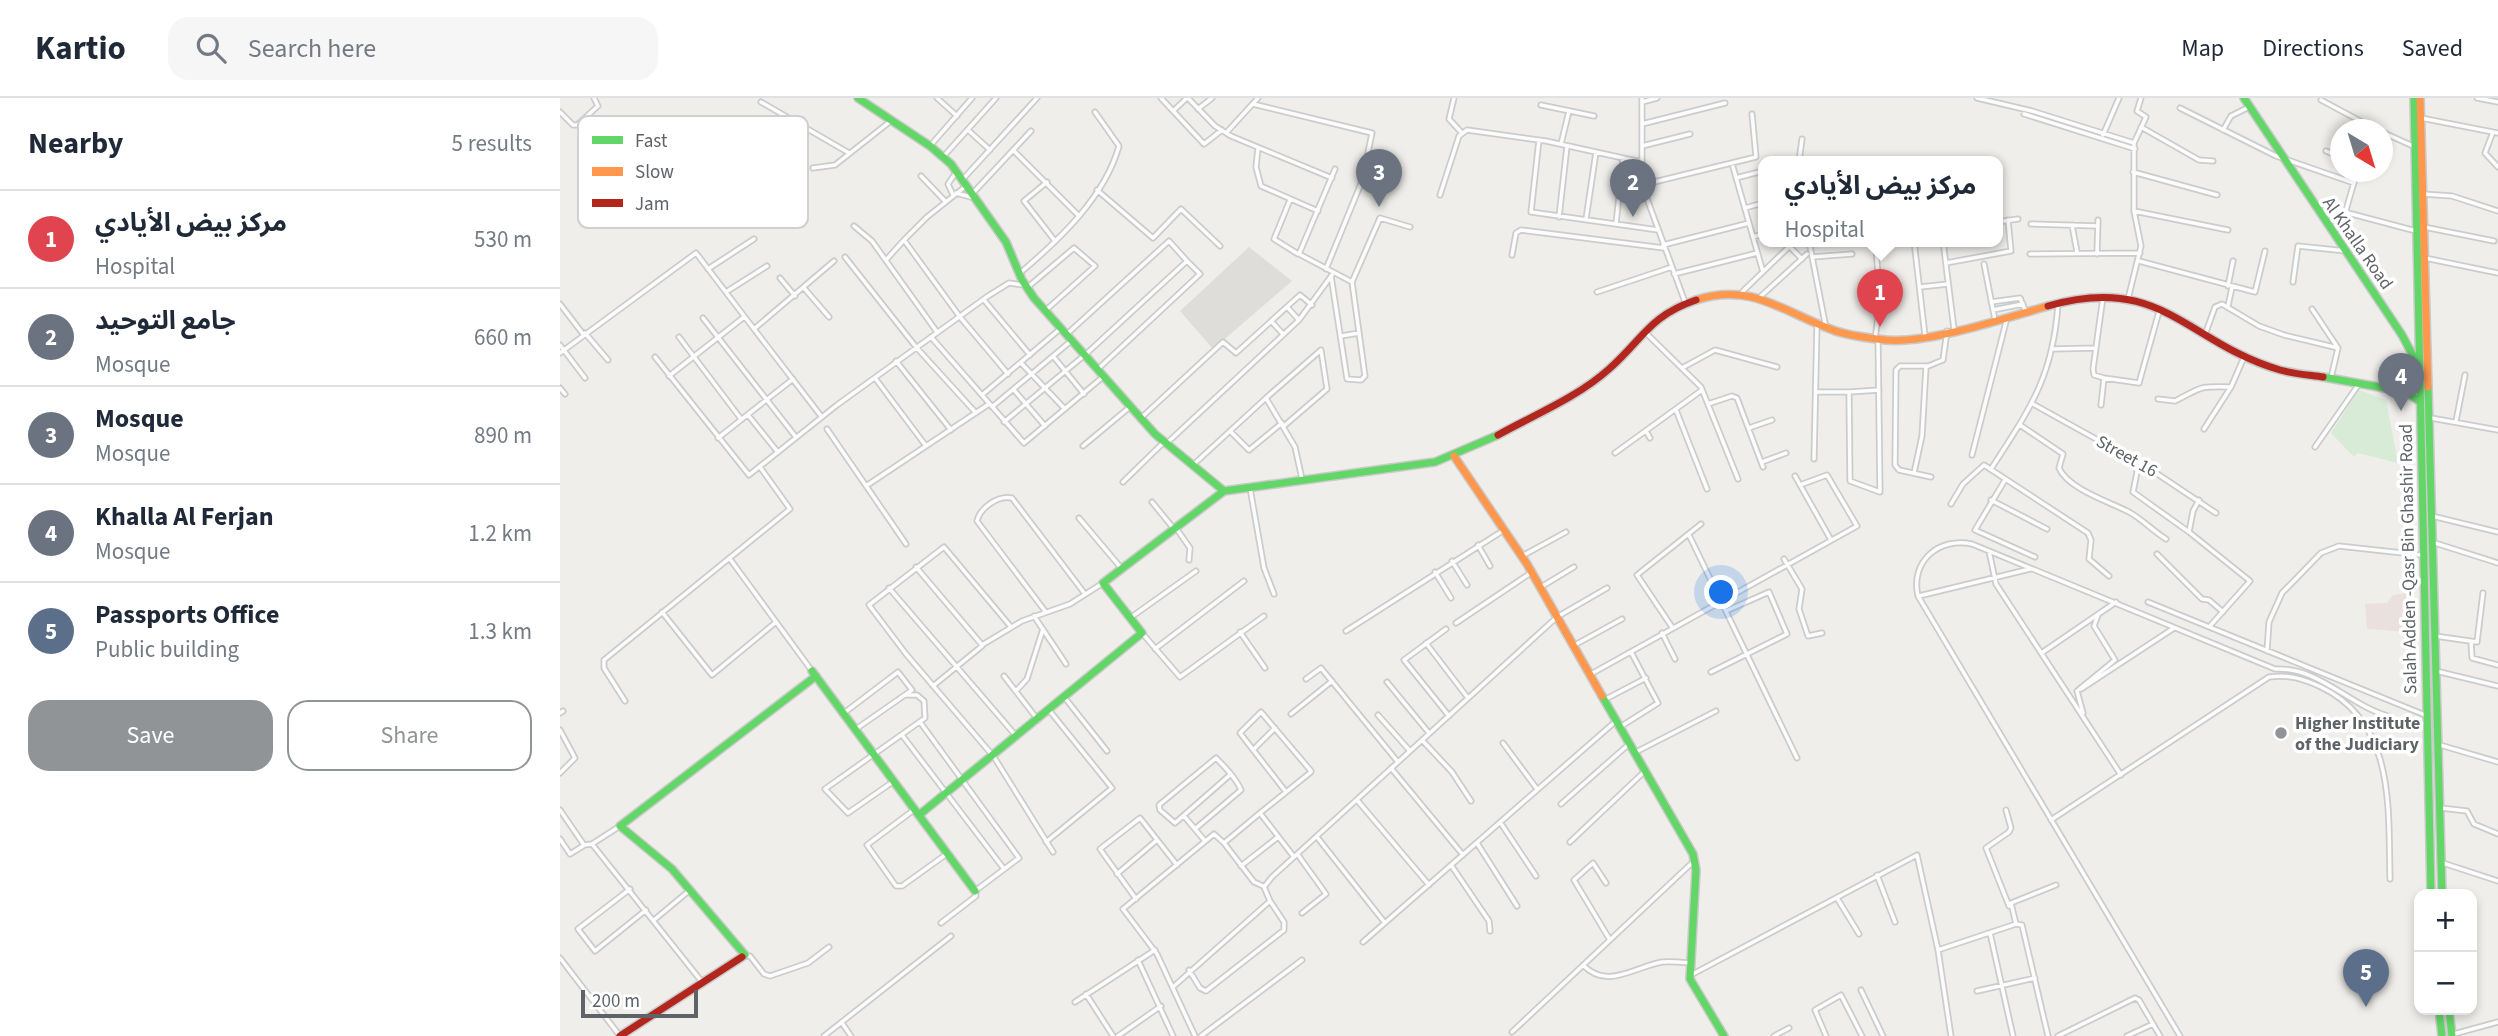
<!DOCTYPE html>
<html lang="en">
<head>
<meta charset="utf-8">
<style>
  :root { --surface:#fff; --page:#f6f6f7; --text:#1f2937; --muted:#747a83; --line:#e0e1e3; --accent:#919496 }
  body { margin:0; font-family:"Source Sans 3","Noto Sans Arabic",sans-serif; background:var(--page); color:var(--text) }
  .controls { position:absolute; right:21px; bottom:21px; display:grid; overflow:hidden; border-radius:14px; box-shadow:0 4px 10px #0003 }
  .controls button { width:63px; height:63px; display:grid; place-items:center; padding:0; border:0; border-bottom:2px solid var(--line); background:var(--surface); color:var(--text); font:35px sans-serif }
  .compass { position:absolute; left:1770px; top:21px; width:63px; height:63px; border-radius:50%; background:var(--surface); box-shadow:0 4px 10px #0003; rotate:142deg }
  .scale { position:absolute; left:21px; bottom:18px; width:117px; box-sizing:border-box; padding-left:7px; border:4px solid #5f6368; border-top:0; font-size:19px; line-height:24px; white-space:nowrap; color:#5f6368; -webkit-text-stroke:5px #fff; paint-order:stroke }
  .you { position:absolute; left:1162px; top:495px; width:24px; height:24px; margin:-18px; border:5px solid #fff; border-radius:50%; background:#1a73e8; box-shadow:0 0 0 10px #1a73e833 }
  .badge { display:grid; place-items:center; width:46px; height:46px; border-radius:50%; background:var(--accent); color:#fff; font-size:23px; font-weight:700 }
  .pin { position:absolute; translate:-50% -58px; filter:drop-shadow(0 2px 4px #0008) }
  .pin::after { content:''; position:absolute; top:37px; width:24px; height:21px; background:inherit; clip-path:polygon(0 0,100% 0,50% 100%) }
  .popup { position:absolute; left:1198px; top:58px; width:245px; height:91px; box-sizing:border-box; display:grid; place-content:center; border-radius:14px; background:var(--surface); filter:drop-shadow(0 2px 5px #0005); font-size:23px; white-space:nowrap; color:var(--muted) }
  .popup b { font-size:26px; color:var(--text) }
  .popup::after { content:''; position:absolute; left:50%; top:100%; margin-left:-14px; border:14px solid transparent; border-top-color:var(--surface) }
  .list { margin:0; padding:0; list-style:none }
  h2 { display:flex; justify-content:space-between; align-items:center; height:91px; margin:0; padding:0 28px; font-size:30px }
  h2 small { font-size:23px; font-weight:400; color:var(--muted) }
  .list li { display:grid; grid-template-columns:46px 1fr auto; gap:21px; align-items:center; box-sizing:border-box; height:98px; padding:0 28px; border-top:2px solid var(--line) }
  .list b { display:block; font-size:26px; white-space:nowrap }
  .list p { margin:0; font-size:23px; white-space:nowrap; color:var(--muted) }
  .list em { font-size:23px; font-style:normal; color:var(--muted) }
  .actions { display:flex; gap:14px; padding:21px 28px }
  .actions a { flex:1; padding:16px 0; border:2px solid var(--accent); border-radius:21px; text-align:center; font-size:24px; color:var(--accent) }
  .actions .main { background:var(--accent); color:#fff }
  .icon { flex:none; width:38px; height:38px; fill:none; stroke:currentColor; stroke-width:2; stroke-linecap:round; stroke-linejoin:round }
  .map { position:relative; flex:none; width:1938px; height:938px; overflow:hidden }
  header { display:flex; align-items:center; gap:42px; box-sizing:border-box; height:98px; padding:0 35px; background:var(--surface); border-bottom:2px solid var(--line) }
  header strong { font-size:33px }
  nav { display:flex; gap:38px; margin-inline-start:auto; font-size:24px }
  .search { width:490px; height:63px; background:var(--page); display:flex; align-items:center; gap:18px; box-sizing:border-box; padding:0 24px; border-radius:21px; color:var(--muted); font-size:26px }
  main { display:flex }
  aside { flex:1; background:var(--surface) }
  .map>svg:first-child { display:block }
  .industrial { fill:#dfddda }
  .medical { fill:#eae0de }
  .green { fill:#d8ebd6 }
  .lines { fill:none; stroke-linecap:round; stroke-linejoin:round }
  .street-casing { stroke:#cbcccc; stroke-width:7 }
  .fast-casing { stroke:#cacacb; stroke-width:10 }
  .slow-casing { stroke:#cacacb; stroke-width:10 }
  .jam-casing { stroke:#cacacb; stroke-width:10 }
  .street { stroke:#fdfcfc; stroke-width:3.5 }
  .fast { stroke:#63d668; stroke-width:7 }
  .slow { stroke:#ff974d; stroke-width:7 }
  .jam { stroke:#b3261e; stroke-width:7 }
  .poi-dot { fill:#919496; stroke:#fff; stroke-width:2.5 }
  .labels { text-anchor:middle; stroke-width:7; stroke-linejoin:round; paint-order:stroke }
  .street-label { font-size:18px; fill:#5f6368; stroke:#fff }
  .poi-label { font-size:18px; font-weight:bold; fill:#5f6368; stroke:#fff; text-anchor:start }
  .key { fill:#fff; stroke:#cfd0d2; stroke-width:2 }
  .key-label { font-size:19px; fill:#5f6368 }
</style>
</head>
<body>
<header>
<strong>Kartio</strong>
<div class="search"><svg class="icon" aria-label="search" viewBox="0 0 24 24"><circle cx="10" cy="10" r="6"/><path d="M15 15l6 6"/></svg>Search here</div>
<nav><a>Map</a><a>Directions</a><a>Saved</a></nav>
</header>
<main>
<aside>
<h2>Nearby<small>5 results</small></h2>
<ul class="list">
<li><span class="badge" style="background:#e0444e">1</span><div><b>مركز بيض الأيادي</b><p>Hospital</p></div><em>530 m</em></li>
<li><span class="badge" style="background:#6b7280">2</span><div><b>جامع التوحيد</b><p>Mosque</p></div><em>660 m</em></li>
<li><span class="badge" style="background:#6b7280">3</span><div><b>Mosque</b><p>Mosque</p></div><em>890 m</em></li>
<li><span class="badge" style="background:#6b7280">4</span><div><b>Khalla Al Ferjan</b><p>Mosque</p></div><em>1.2 km</em></li>
<li><span class="badge" style="background:#5c6f8a">5</span><div><b>Passports Office</b><p>Public building</p></div><em>1.3 km</em></li>
</ul>
<div class="actions"><a class="main">Save</a><a>Share</a></div>
</aside>
<div class="map">
<svg width="1938" height="938" viewBox="0 0 1938 938">
  <rect width="100%" height="100%" fill="#efeeea"/>
  <path class="industrial" d="M 689,149 L 732,183 L 653,251 L 620,213 Z"/>
  <path class="medical" d="M 1850,495 L 1848,534 L 1807,531 L 1805,506 L 1827,505 L 1833,497 Z"/>
  <path class="green" d="M 1799,292 L 1826,302 L 1838,365 L 1798,355 L 1794,359 L 1771,335 Z"/>
  <g class="lines">
    <defs>
      <path id="street" d="M 377,0 L 397,18
        M 601,0 L 644,46 L 662,32
        M 628,0 L 655,28 L 671,38 L 772,80
        M 894,0 L 889,21 L 902,35
        M 1082,0 L 1082,87 L 1125,204
        M 1417,0 L 1472,13 L 1574,45
        M 1917,0 L 1938,4
        M 1761,2 L 1817,32
        M 201,4 L 289,55
        M 1082,4 L 1097,0
        M 693,6 L 812,35 L 802,83 L 766,171
        M 981,7 L 1034,18
        M 1620,10 L 1716,58 L 1794,85
        M 638,11 L 652,0
        M 613,13 L 627,0
        M 0,14 L 13,27 L 17,27 L 38,8 L 34,0
        M 1464,16 L 1575,51
        M 1861,20 L 1938,35
        M 1082,26 L 1165,5
        M 1581,29 L 1639,62 L 1653,63
        M 408,32 L 430,52
        M 1663,32 L 1671,18 L 1689,9
        M 1822,34 L 1853,48
        M 1933,34 L 1925,55 L 1938,69
        M 666,35 L 698,0
        M 1543,37 L 1559,0
        M 979,42 L 971,114 L 1098,132
        M 1001,46 L 1009,13
        M 370,48 L 412,0
        M 1082,48 L 1130,36
        M 698,50 L 696,69 L 701,88 L 758,113
        M 453,52 L 518,117
        M 1766,53 L 1780,59
        M 383,59 L 436,0
        M 1239,63 L 1242,41
        M 1173,69 L 1203,174
        M 253,70 L 275,67 L 332,22
        M 1573,74 L 1657,97
        M 1797,74 L 1786,112 L 1788,115 L 1856,133
        M 361,78 L 385,103
        M 1176,80 L 1203,73
        M 403,81 L 477,0
        M 487,84 L 464,103 L 495,143
        M 1082,87 L 1196,59 L 1192,16
        M 537,92 L 593,140 L 621,111 L 660,148
        M 396,95 L 414,100
        M 413,95 L 471,33
        M 1863,96 L 1892,98 L 1938,113
        M 393,97 L 388,86 L 397,73
        M 880,97 L 899,38 L 907,32 L 986,43 L 1081,64
        M 730,102 L 714,141 L 738,156
        M 1185,110 L 1203,105
        M 1574,113 L 1668,132
        M 999,119 L 1007,48
        M 1026,121 L 1036,54
        M 1437,124 L 1458,121
        M 1056,126 L 1063,60
        M 1471,126 L 1538,128
        M 1512,127 L 1517,154
        M 294,128 L 312,143 L 377,234
        M 1864,129 L 1934,143
        M 1193,139 L 1203,136
        M 344,142 L 367,119 L 406,88
        M 1249,143 L 1266,230
        M 1354,143 L 1365,238
        M 1383,143 L 1394,231
        M 1103,147 L 1189,125
        M 1230,149 L 1242,161
        M 1470,156 L 1580,155
        M 1537,156 L 1538,122
        M 952,157 L 956,135 L 961,132 L 1104,150
        M 285,159 L 356,249 L 416,315
        M 1252,159 L 1292,156
        M 1865,160 L 1938,175
        M 326,162 L 344,142 L 400,219 L 448,276
        M 1579,163 L 1695,194 L 1705,153
        M 1386,165 L 1451,153 L 1448,122
        M 1424,166 L 1435,222
        M 148,171 L 194,141
        M 460,175 C 499,142 545,99 559,48 L 535,14
        M 1114,176 L 1197,155
        M 771,178 L 787,281 L 801,282 L 805,278 L 792,184 L 739,156 L 775,71
        M 220,180 L 235,198
        M 792,184 L 820,120 L 850,129
        M 1733,184 L 1738,148 L 1786,153
        M 1668,188 L 1673,163
        M 468,189 L 514,150 L 535,168 L 485,213
        M 1360,189 L 1388,186
        M 244,190 L 269,219
        M 166,194 L 207,168
        M 1037,194 L 1112,169
        M 1181,195 L 1235,143
        M 1200,199 L 1247,156
        M 1568,201 L 1581,148 L 1574,113 L 1574,45 L 1586,19 L 1577,13 L 1581,0
        M 424,202 L 470,257
        M 1431,204 L 1460,200 L 1466,214
        M 0,206 L 23,236
        M 1668,208 L 1672,189
        M 727,209 L 739,222
        M 1752,211 L 1778,250 L 1771,280
        M 1433,212 L 1463,206
        M 143,220 L 235,338
        M 711,223 L 723,236
        M 194,231 L 261,318
        M 1085,234 L 1141,289 L 1178,381
        M 1646,234 L 1655,209 L 1662,206 L 1699,228 L 1724,237 L 1778,250
        M 25,235 L 48,262
        M 507,236 L 609,143 L 627,163
        M 781,238 L 799,235
        M 119,239 L 181,321
        M 371,239 L 464,345 L 544,278
        M 1315,241 L 1320,204 L 1316,150
        M 1318,241 L 1320,394 L 1290,383 L 1289,294 L 1319,292
        M 0,247 L 25,280
        M 1493,251 L 1536,250
        M 0,255 L 136,155 L 194,231 L 274,163
        M 493,258 L 524,296
        M 95,259 L 189,377 L 277,307 L 428,198 L 449,185 L 463,187
        M 336,263 L 391,332
        M 461,265 L 505,311
        M 1367,268 L 1340,268 L 1336,272 L 1335,367 L 1339,372 L 1371,379
        M 1122,270 L 1155,252 L 1217,269
        M 109,278 L 184,219
        M 315,280 L 366,348
        M 1544,280 L 1579,285 L 1600,210
        M 0,290 L 5,296
        M 454,292 L 485,328
        M 1256,294 L 1289,294
        M 422,297 L 500,231
        M 1598,301 L 1615,303 C 1643,289 1637,288 1671,289
        M 1148,306 L 1172,298 L 1177,300 L 1203,369
        M 1473,306 L 1590,371 L 1656,415
        M 1541,307 L 1544,280 L 1534,277 L 1533,271 L 1543,199
        M 432,309 L 511,243
        M 1116,312 L 1147,391
        M 188,317 L 217,353
        M 581,320 L 663,244 L 676,255 L 740,197 L 752,207
        M 1871,320 L 1938,332
        M 1896,323 L 1905,277
        M 444,324 L 526,256 L 627,163 L 640,176 L 539,270
        M 1460,327 L 1503,356 L 1499,370 C 1508,391 1550,404 1569,414 C 1582,421 1593,433 1606,441
        M 724,328 L 767,291 L 761,252 L 706,300 L 735,349 L 742,381
        M 1189,330 L 1212,322
        M 267,331 L 346,446
        M 1644,331 L 1671,289 L 1685,257
        M 670,333 L 689,352 L 722,325
        M 1086,333 L 1090,340
        M 158,340 L 233,281
        M 606,346 L 739,222 L 772,177
        M 523,348 L 571,308
        M 1755,349 L 1799,286
        M 1055,355 L 1142,292
        M 1412,357 L 1447,220
        M 1254,361 L 1257,226
        M 1202,364 L 1226,355
        M 1575,364 L 1577,374 L 1573,394 L 1629,434
        M 633,367 L 706,300
        M 1431,371 C 1469,312 1493,280 1498,206
        M 1354,375 L 1362,338 L 1366,269 L 1383,262 L 1387,233
        M 1235,378 L 1271,442
        M 1445,382 L 1415,432 L 1475,459
        M 563,384 L 603,345
        M 306,388 L 429,306
        M 690,390 L 704,470 L 714,496
        M 1431,402 L 1487,431
        M 1639,402 L 1633,413 L 1629,434 L 1690,483 L 1650,528
        M 592,404 L 614,431
        M 1391,406 L 1403,386 L 1424,367 L 1528,435 L 1531,442 L 1529,461 L 1549,478
        M 1872,418 L 1938,434
        M 519,420 L 562,471
        M 616,430 L 630,450 L 629,462
        M 1129,437 L 1237,660
        M 1875,445 L 1938,465
        M 918,447 L 930,468
        M 1429,453 L 1436,486 L 1561,677
        M 1597,456 L 1642,501 L 1649,502 L 1663,514
        M 962,458 L 1006,434
        M 170,461 L 252,573
        M 1224,461 L 1242,491 L 1239,511 L 1248,538 L 1262,535
        M 892,463 L 907,487
        M 356,469 L 422,547 L 462,523 L 510,506 L 543,485
        M 875,474 L 891,500
        M 981,489 L 1014,469
        M 329,490 L 457,639
        M 1359,498 L 1470,471
        M 1588,504 L 1865,617
        M 485,513 L 417,423 C 420,410 438,397 452,400 L 525,496
        M 102,514 L 152,577 L 216,524
        M 474,518 L 506,566
        M 570,520 L 636,473
        M 896,525 L 972,474
        M 451,529 L 384,449 L 309,507 L 346,556 L 434,659 L 493,754
        M 1112,529 L 1077,477 L 1141,426
        M 886,531 L 844,562 L 889,618
        M 786,533 L 944,432
        M 680,534 L 705,570
        M 582,535 L 620,579 L 704,518
        M 1102,535 L 1115,561
        M 1875,538 L 1917,544 L 1923,495
        M 1911,544 L 1912,560 L 1938,567
        M 866,545 L 908,600
        M 1013,548 L 1062,521
        M 595,551 L 684,483
        M 1707,553 L 1709,524 L 1722,495 L 1761,455 L 1779,448 L 1861,457
        M 1483,554 L 1556,504
        M 1876,573 L 1938,588
        M 1151,574 L 1227,536 L 1209,494 L 1166,513
        M 1031,576 L 1297,428 L 1267,377 L 1240,387
        M 444,578 L 478,622
        M 746,581 L 761,570 L 838,664
        M 827,584 L 869,635
        M 373,588 L 422,548
        M 1521,591 L 1614,530
        M 456,593 L 467,581 L 483,531
        M 505,600 L 547,653
        M 1044,602 L 1086,580
        M 65,603 L 44,570 L 44,562 L 230,411 L 200,369
        M 0,615 L 3,613
        M 284,615 L 338,574 L 352,592 L 296,631
        M 1523,615 L 1517,593 L 1555,562 L 1534,528 L 1538,517
        M 731,616 L 772,583
        M 818,617 L 850,653
        M 360,624 L 459,760 L 415,793 L 416,798 L 381,825
        M 1060,629 L 1098,605 L 1071,554
        M 0,632 L 15,660 L 0,675
        M 342,637 L 444,771
        M 862,642 L 892,674 L 911,703
        M 943,645 L 977,691
        M 1880,647 L 1938,664
        M 693,652 L 715,630
        M 1074,655 L 1156,613
        M 831,670 L 903,757
        M 334,683 L 288,715 L 265,691 L 365,620 L 364,603 L 357,597 L 345,597
        M 797,702 L 869,787
        M 1001,706 L 1069,646
        M 1881,710 L 1907,713 L 1914,726 L 1938,736
        M 355,711 L 307,747 L 336,788 L 342,788 L 388,755
        M 0,712 L 24,747 L 32,746 L 60,728
        M 1446,712 L 1451,730 L 1449,734 L 1426,750 L 1449,808
        M 700,715 L 751,674 L 751,673 L 701,614 L 680,635 L 726,694
        M 624,718 L 645,743
        M 1491,722 L 1709,579 C 1728,576 1744,581 1761,589 C 1836,625 1828,711 1830,781
        M 940,724 L 976,778
        M 635,731 L 681,692 C 676,680 665,669 656,660 L 599,707 L 600,712 L 615,725 L 671,676
        M 757,739 L 825,825
        M 0,741 L 10,756 L 23,748
        M 486,744 L 552,690 L 489,612
        M 1010,744 L 1085,673
        M 917,745 L 957,808
        M 32,746 L 142,884
        M 738,757 L 766,796 L 742,815
        M 1883,765 L 1938,783
        M 891,767 L 929,823 L 930,833
        M 681,768 L 718,739
        M 557,776 L 597,742
        M 1317,777 L 1335,824
        M 1046,785 L 1033,765 L 1014,782 L 1050,842
        M 703,788 L 694,784 L 664,745 L 700,715 L 734,759
        M 70,791 L 18,831 L 35,853 L 86,812
        M 1277,800 L 1299,836
        M 576,801 L 540,751 L 580,720 L 617,767
        M 94,822 L 130,792
        M 1456,826 L 1451,805 L 1496,787
        M 1430,835 L 1453,938
        M 803,844 L 1056,623
        M 1378,852 L 1456,826 L 1462,827 L 1488,938
        M 183,858 L 190,858 L 204,876 L 210,878 L 248,865 L 269,849
        M 0,860 L 60,938
        M 578,862 L 613,938
        M 1023,867 C 1047,892 1074,869 1102,864 C 1111,863 1120,864 1130,865
        M 629,872 L 640,890 L 646,893 L 724,832 L 724,824 L 710,803
        M 1131,877 L 1357,757 L 1378,852 L 1391,938
        M 613,889 L 710,803 L 704,789 L 712,779 L 997,519 L 1047,490
        M 1301,892 L 1323,938
        M 1417,893 L 1475,880
        M 526,896 L 553,938
        M 515,904 L 595,852
        M 282,925 L 291,938
        M 952,934 L 1134,763
        M 1894,936 L 1938,924
        M 264,938 L 391,838
        M 558,938 L 601,908
        M 635,938 L 597,856 L 563,811 L 654,736 L 664,745
        M 641,938 L 742,862
        M 1214,938 L 1229,930
        M 1266,938 L 1255,912 L 1281,897 L 1302,938
        M 1498,938 L 1575,900 L 1579,902 L 1600,938
        M 1567,938 L 1593,926
        M 1620,938 L 1358,498 C 1350,463 1379,439 1412,446 L 1715,571 C 1760,569 1789,608 1831,619"/>
      <path id="fast" d="M 298,0 L 370,48 L 391,66 L 446,144 L 462,182 L 474,200 L 595,336 L 664,393
        M 1684,0 L 1842,237 L 1858,267
        M 1854,0 L 1871,796
        M 1763,279 L 1847,294 L 1860,304
        M 1834,289 L 1848,287 L 1859,278
        M 1868,289 L 1882,796
        M 252,573 L 415,793
        M 1042,598 L 1133,756 L 1136,772 L 1130,881 L 1164,938
        M 359,717 L 582,535 L 543,485 L 664,393 L 875,364 L 938,337
        M 185,857 L 112,771 L 60,728 L 256,578
        M 1879,912 L 1882,938
        M 1889,912 L 1892,938"/>
      <path id="slow" d="M 1860,0 L 1868,289
        M 1136,202 C 1192,184 1223,214 1273,232 C 1288,238 1309,240 1326,242 C 1369,246 1445,220 1488,208
        M 894,358 L 967,466 L 1042,598"/>
      <path id="jam" d="M 1488,208 C 1602,175 1627,245 1720,272 C 1734,276 1749,277 1763,279
        M 938,337 C 974,317 1018,299 1049,271 C 1083,241 1089,218 1136,202
        M 60,938 L 182,859"/>
    </defs>
    <use href="#street" class="street-casing"/>
    <use href="#fast" class="fast-casing"/>
    <use href="#slow" class="slow-casing"/>
    <use href="#jam" class="jam-casing"/>
    <use href="#street" class="street"/>
    <use href="#fast" class="fast"/>
    <use href="#slow" class="slow"/>
    <use href="#jam" class="jam"/>
  </g>
  <circle class="poi-dot" cx="1721" cy="635" r="7"/>
  <g class="labels">
    <g class="street-label">
      <text transform="translate(1798 145) rotate(55)" y="6">Al Khalla Road</text>
      <text transform="translate(1567 358) rotate(29)" y="6">Street 16</text>
      <text transform="translate(1848 461) rotate(-91)" y="6">Salah Adden -Qasr Bin Ghashir Road</text>
    </g>
    <g class="poi-label">
      <text x="1735" y="631">Higher Institute<tspan x="1735" dy="21">of the Judiciary</tspan></text>
    </g>
  </g>
  <rect x="18" y="18" width="230" height="112" rx="10" class="key"/>
  <rect x="32" y="38" width="31" height="8" fill="#63d668"/>
  <rect x="32" y="69" width="31" height="9" fill="#ff974d"/>
  <rect x="32" y="101" width="31" height="8" fill="#b3261e"/>
  <g class="key-label">
    <text x="75" y="49">Fast</text>
    <text x="75" y="80">Slow</text>
    <text x="75" y="112">Jam</text>
  </g>
</svg>
<div class="controls">
<button>+</button>
<button>−</button>
</div>
<svg class="compass" viewBox="-18 -18 36 36"><path d="M0-13l5 13h-10z" fill="#e53935"/><path d="M0 13l5-13h-10z" fill="#747a83"/></svg>
<div class="scale">200 m</div>
<div class="you"></div>
<div class="pin badge" style="left:1320px;top:229px;background:#e0444e">1</div>
<div class="popup"><b>مركز بيض الأيادي</b>Hospital</div>
<div class="pin badge" style="left:1073px;top:119px;background:#6b7280">2</div>
<div class="pin badge" style="left:819px;top:109px;background:#6b7280">3</div>
<div class="pin badge" style="left:1841px;top:313px;background:#6b7280">4</div>
<div class="pin badge" style="left:1806px;top:909px;background:#5c6f8a">5</div>
</div>
</main>
</body>
</html>
